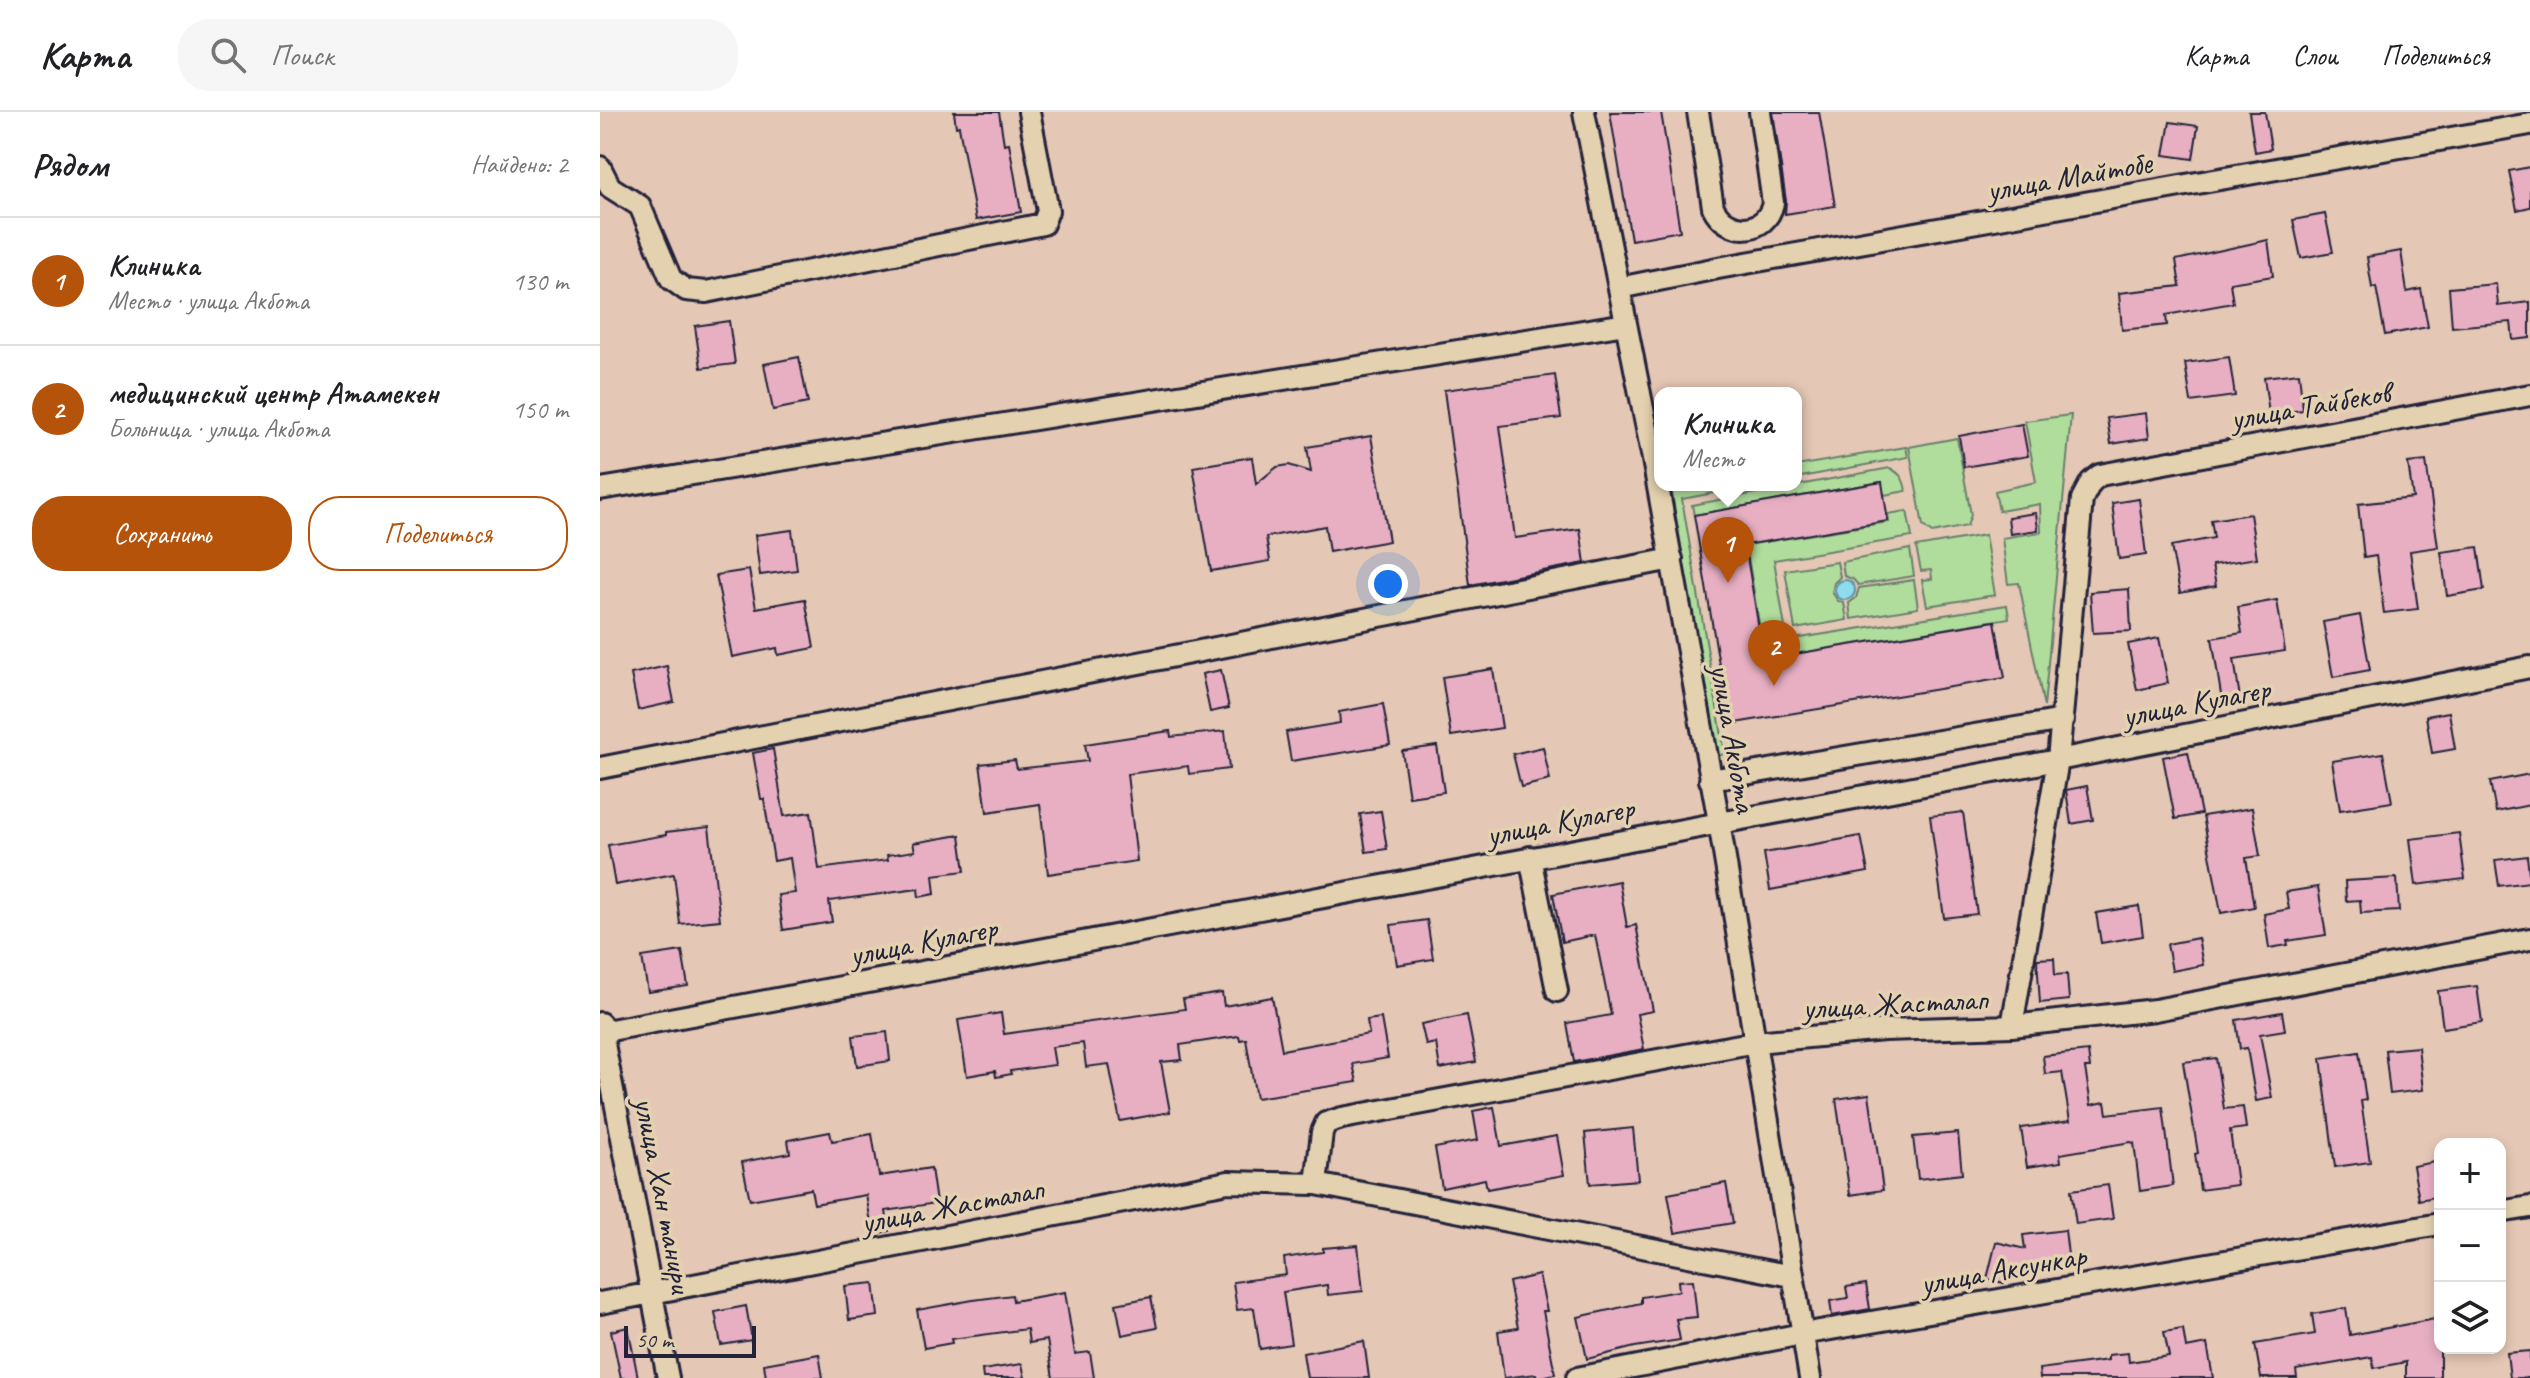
<!DOCTYPE html>
<html lang="ru">
<head>
<meta charset="utf-8">
<style>
  :root { --surface:#fff; --page:#f6f6f6; --text:#202124; --muted:#757577; --line:#e0e0e0; --accent:#b45309 }
  body { margin:0; font-family:Caveat,sans-serif; background:var(--page); color:var(--text) }
  .controls { position:absolute; right:24px; bottom:24px; display:grid; overflow:hidden; border-radius:16px; box-shadow:0 4px 12px #0003 }
  .controls button { width:72px; height:72px; display:grid; place-items:center; padding:0; border:0; border-bottom:2px solid var(--line); background:var(--surface); color:var(--text); font:40px sans-serif }
  .scale { position:absolute; left:24px; bottom:20px; width:132px; box-sizing:border-box; padding-left:8px; border:4px solid #22223b; border-top:0; font-size:22px; line-height:28px; white-space:nowrap; color:#22223b; -webkit-text-stroke:6px #e4d1af; paint-order:stroke }
  .you { position:absolute; left:788px; top:472px; width:28px; height:28px; margin:-20px; border:6px solid #fff; border-radius:50%; background:#1a73e8; box-shadow:0 0 0 12px #1a73e833 }
  .badge { display:grid; place-items:center; width:52px; height:52px; border-radius:50%; background:var(--accent); color:#fff; font-size:26px; font-weight:700 }
  .pin { position:absolute; translate:-50% -66px; filter:drop-shadow(0 2px 4px #0008) }
  .pin::after { content:''; position:absolute; top:42px; width:28px; height:24px; background:inherit; clip-path:polygon(0 0,100% 0,50% 100%) }
  .popup { position:absolute; left:1054px; top:275px; width:148px; height:104px; box-sizing:border-box; display:grid; place-content:center; border-radius:16px; background:var(--surface); filter:drop-shadow(0 2px 6px #0005); font-size:26px; white-space:nowrap; color:var(--muted) }
  .popup b { font-size:30px; color:var(--text) }
  .popup::after { content:''; position:absolute; left:50%; top:100%; margin-left:-16px; border:16px solid transparent; border-top-color:var(--surface) }
  .list { margin:0; padding:0; list-style:none }
  h2 { display:flex; justify-content:space-between; align-items:center; height:104px; margin:0; padding:0 32px; font-size:34px }
  h2 small { font-size:26px; font-weight:400; color:var(--muted) }
  .list li { display:grid; grid-template-columns:52px 1fr auto; gap:24px; align-items:center; box-sizing:border-box; height:128px; padding:0 32px; border-top:2px solid var(--line) }
  .list b { display:block; font-size:30px; white-space:nowrap }
  .list p { margin:0; font-size:26px; white-space:nowrap; color:var(--muted) }
  .list em { font-size:26px; font-style:normal; color:var(--muted) }
  .actions { display:flex; gap:16px; padding:24px 32px }
  .actions a { flex:1; padding:18px 0; border:2px solid var(--accent); border-radius:32px; text-align:center; font-size:28px; color:var(--accent) }
  .actions .main { background:var(--accent); color:#fff }
  .icon { flex:none; width:44px; height:44px; fill:none; stroke:currentColor; stroke-width:2; stroke-linecap:round; stroke-linejoin:round }
  .map { position:relative; flex:none; width:1930px; height:1266px; overflow:hidden }
  header { display:flex; align-items:center; gap:48px; box-sizing:border-box; height:112px; padding:0 40px; background:var(--surface); border-bottom:2px solid var(--line) }
  header strong { font-size:38px }
  nav { display:flex; gap:44px; margin-inline-start:auto; font-size:28px }
  .search { width:560px; height:72px; background:var(--page); display:flex; align-items:center; gap:20px; box-sizing:border-box; padding:0 28px; border-radius:32px; color:var(--muted); font-size:30px }
  main { display:flex }
  aside { flex:1; background:var(--surface) }
  .map>svg:first-child { display:block }
  .green { fill:#b0dd9c; stroke:#69806c; stroke-width:2 }
  .water { fill:#8edcec; stroke:#6392a5; stroke-width:2 }
  .building { fill:#e8afc3; stroke:#22223b; stroke-width:2 }
  .lines { fill:none; stroke-linecap:round; stroke-linejoin:round }
  .minor-casing { stroke:#22223b; stroke-width:26 }
  .minor { stroke:#e4d1af; stroke-width:20 }
  .labels { text-anchor:middle; stroke-width:7; stroke-linejoin:round; paint-order:stroke }
  .street-label { font-size:32px; fill:#22223b; stroke:#e4d1af }
</style>
</head>
<body>
<header>
<strong>Карта</strong>
<div class="search"><svg class="icon" aria-label="search" viewBox="0 0 24 24"><circle cx="10" cy="10" r="6"/><path d="M15 15l6 6"/></svg>Поиск</div>
<nav><a>Карта</a><a>Слои</a><a>Поделиться</a></nav>
</header>
<main>
<aside>
<h2>Рядом<small>Найдено: 2</small></h2>
<ul class="list">
<li><span class="badge">1</span><div><b>Клиника</b><p>Место · улица Акбота</p></div><em>130 m</em></li>
<li><span class="badge">2</span><div><b>медицинский центр Атамекен</b><p>Больница · улица Акбота</p></div><em>150 m</em></li>
</ul>
<div class="actions"><a class="main">Сохранить</a><a>Поделиться</a></div>
</aside>
<div class="map">
<svg width="1930" height="1266" viewBox="0 0 1930 1266">
  <rect width="100%" height="100%" fill="#e5c7b5"/>
  <filter id="ink" filterUnits="userSpaceOnUse"><feTurbulence type="fractalNoise" baseFrequency=".0125" numOctaves="2"/><feDisplacementMap in="SourceGraphic" scale="16" xChannelSelector="R" yChannelSelector="G"/><feConvolveMatrix kernelMatrix="1 2 1 2 8 2 1 2 1" color-interpolation-filters="sRGB"/></filter>
  <g filter="url(#ink)">
    <path class="green" d="M 1471,303 L 1444,595 L 1419,471 L 1408,472 L 1402,426 L 1441,420 L 1440,392 L 1399,399 L 1395,379 L 1436,370 L 1425,309 Z
      M 1357,326 L 1371,403 L 1367,414 L 1332,421 L 1323,414 L 1309,335 Z
      M 1306,335 L 1308,345 L 1196,366 L 1196,354 Z
      M 1290,356 C 1301,362 1304,367 1306,379 L 1284,383 L 1281,370 L 1094,403 L 1092,393 Z
      M 1083,373 L 1156,373 L 1082,387 L 1125,642 L 1116,644 L 1071,375 Z
      M 1307,399 L 1312,425 L 1174,448 L 1187,528 L 1407,493 L 1409,506 L 1165,547 L 1146,433 L 1289,410 L 1288,402 Z
      M 1385,423 L 1395,483 L 1327,494 L 1322,468 L 1332,467 L 1331,458 L 1321,459 L 1316,435 Z
      M 1310,437 L 1314,464 L 1258,473 L 1253,467 L 1244,464 L 1242,450 Z
      M 1237,450 L 1240,465 L 1234,471 L 1232,480 L 1238,489 L 1244,491 L 1247,508 L 1195,517 L 1185,458 Z
      M 1314,468 L 1318,496 L 1251,507 L 1249,491 L 1256,486 L 1259,476 Z"/>
    <path class="water" d="M1235 478a10 10 0 1 1 20 0a10 10 0 1 1-20 0Z"/>
    <path class="building" d="M 354,0 L 399,0 L 404,32 L 409,31 L 421,100 L 376,108 L 359,14 L 356,15 Z
      M 1010,0 L 1061,0 L 1080,119 L 1031,128 Z
      M 1173,0 L 1219,0 L 1235,94 L 1185,102 L 1186,89 Z
      M 1649,0 L 1665,0 L 1671,37 L 1655,40 Z
      M 1570,10 L 1598,14 L 1593,47 L 1564,43 Z
      M 1930,55 L 1930,95 L 1917,98 L 1909,59 Z
      M 1725,102 L 1733,140 L 1701,146 L 1693,108 Z
      M 1668,128 L 1673,164 L 1630,171 L 1633,191 L 1566,203 L 1567,213 L 1522,218 L 1519,181 L 1580,174 L 1576,148 Z
      M 1801,139 L 1807,180 L 1821,177 L 1828,215 L 1785,223 L 1776,175 L 1772,176 L 1767,145 Z
      M 1896,172 L 1898,194 L 1930,190 L 1930,226 L 1913,228 L 1911,210 L 1852,215 L 1849,176 Z
      M 129,209 L 135,252 L 101,256 L 95,214 Z
      M 199,245 L 208,291 L 173,298 L 164,252 Z
      M 1629,245 L 1635,284 L 1591,290 L 1585,251 Z
      M 1699,261 L 1703,298 L 1669,302 L 1664,265 Z
      M 955,263 L 961,306 L 900,314 L 915,426 L 980,417 L 985,451 L 870,473 L 844,278 Z
      M 1546,301 L 1549,326 L 1511,332 L 1507,306 Z
      M 1422,312 L 1428,344 L 1364,355 L 1359,324 Z
      M 771,324 L 789,429 L 729,440 L 725,414 L 666,425 L 670,449 L 611,459 L 593,355 L 652,345 L 656,372 L 677,355 L 689,353 L 711,360 L 707,335 Z
      M 1826,349 L 1838,435 L 1810,439 L 1818,497 L 1784,501 L 1776,444 L 1764,446 L 1758,392 L 1813,386 L 1808,351 Z
      M 1282,370 L 1288,409 L 1145,433 L 1164,547 L 1395,509 L 1405,566 L 1129,612 L 1094,403 Z
      M 1539,387 L 1546,443 L 1519,447 L 1512,391 Z
      M 1436,401 L 1438,418 L 1410,422 L 1408,405 Z
      M 1650,402 L 1657,446 L 1612,453 L 1616,474 L 1580,481 L 1571,434 L 1614,426 L 1611,408 Z
      M 192,418 L 197,458 L 160,463 L 155,423 Z
      M 1878,435 L 1884,478 L 1847,484 L 1841,440 Z
      M 149,458 L 156,496 L 205,487 L 214,536 L 178,543 L 177,536 L 132,545 L 116,463 Z
      M 1529,477 L 1531,519 L 1493,521 L 1490,480 Z
      M 1677,488 L 1685,539 L 1634,547 L 1640,586 L 1622,589 L 1612,526 L 1642,521 L 1638,495 Z
      M 1760,503 L 1770,558 L 1733,565 L 1723,510 Z
      M 1559,526 L 1568,571 L 1537,578 L 1528,532 Z
      M 67,554 L 74,590 L 38,598 L 31,562 Z
      M 893,557 L 902,616 L 851,624 L 842,565 Z
      M 621,558 L 629,596 L 610,600 L 602,562 Z
      M 783,592 L 790,633 L 691,649 L 686,620 L 740,611 L 739,600 Z
      M 1849,600 L 1855,637 L 1832,641 L 1826,604 Z
      M 570,619 L 571,625 L 625,619 L 629,657 L 589,662 L 588,654 L 527,662 L 537,749 L 448,762 L 440,692 L 387,700 L 380,652 L 415,648 L 417,657 L 488,649 L 485,632 Z
      M 837,634 L 844,680 L 809,685 L 802,639 Z
      M 943,635 L 950,668 L 921,675 L 913,642 Z
      M 173,637 L 184,704 L 211,700 L 219,757 L 288,748 L 287,743 L 315,739 L 313,731 L 360,723 L 365,759 L 333,763 L 335,782 L 319,785 L 318,777 L 229,789 L 232,810 L 183,818 L 178,783 L 195,781 L 190,746 L 174,749 L 164,687 L 161,687 L 153,641 Z
      M 1588,640 L 1601,702 L 1575,707 L 1563,645 Z
      M 1783,641 L 1792,690 L 1740,698 L 1732,649 Z
      M 1930,662 L 1930,693 L 1896,700 L 1890,670 Z
      M 1487,674 L 1493,708 L 1471,712 L 1466,678 Z
      M 1652,696 L 1660,744 L 1646,746 L 1654,795 L 1621,801 L 1603,704 Z
      M 781,699 L 787,737 L 766,740 L 760,702 Z
      M 1363,700 L 1377,802 L 1344,806 L 1330,704 Z
      M 109,715 L 120,808 L 80,812 L 74,762 L 15,773 L 8,733 L 66,723 L 66,720 Z
      M 1859,721 L 1865,767 L 1816,773 L 1810,727 Z
      M 1261,724 L 1268,760 L 1170,778 L 1164,741 Z
      M 1927,744 L 1930,770 L 1899,774 L 1895,748 Z
      M 1797,766 L 1799,799 L 1761,801 L 1760,788 L 1746,789 L 1745,769 Z
      M 1019,769 L 1027,815 L 1036,813 L 1053,899 L 1037,902 L 1044,937 L 974,950 L 967,911 L 1011,903 L 995,823 L 962,830 L 953,782 Z
      M 1718,775 L 1726,823 L 1687,829 L 1688,833 L 1669,836 L 1664,802 L 1689,797 L 1686,780 Z
      M 1539,794 L 1543,824 L 1501,831 L 1496,801 Z
      M 827,808 L 833,847 L 797,853 L 791,813 Z
      M 1598,826 L 1603,853 L 1572,859 L 1567,832 Z
      M 82,839 L 88,874 L 48,880 L 42,845 Z
      M 1454,846 L 1455,863 L 1467,862 L 1469,888 L 1440,891 L 1437,847 Z
      M 1877,874 L 1882,910 L 1843,916 L 1838,879 Z
      M 622,881 L 624,894 L 672,885 L 682,938 L 769,922 L 767,908 L 781,906 L 788,946 L 753,952 L 757,970 L 656,986 L 646,927 L 640,928 L 639,924 L 580,933 L 582,948 L 561,950 L 570,1000 L 520,1009 L 509,952 L 486,955 L 483,931 L 452,935 L 455,953 L 410,959 L 411,962 L 396,965 L 395,959 L 367,964 L 358,908 L 401,901 L 404,922 L 585,897 L 583,887 Z
      M 1682,900 L 1685,918 L 1660,922 L 1672,986 L 1656,989 L 1647,936 L 1640,937 L 1636,908 Z
      M 867,903 L 876,950 L 840,957 L 836,931 L 826,933 L 821,912 Z
      M 287,920 L 290,949 L 257,954 L 253,924 Z
      M 1818,935 L 1823,978 L 1790,982 L 1785,938 Z
      M 1488,939 L 1490,956 L 1485,956 L 1491,993 L 1505,990 L 1507,1002 L 1563,995 L 1573,1074 L 1540,1079 L 1534,1031 L 1531,1030 L 1460,1042 L 1461,1050 L 1427,1055 L 1421,1016 L 1470,1009 L 1462,960 L 1445,962 L 1443,944 Z
      M 1759,940 L 1766,988 L 1761,989 L 1770,1050 L 1735,1055 L 1721,946 Z
      M 1616,946 L 1624,997 L 1643,995 L 1646,1016 L 1630,1018 L 1637,1073 L 1600,1078 L 1595,1042 L 1598,1041 L 1583,950 Z
      M 1269,982 L 1283,1078 L 1250,1083 L 1236,987 Z
      M 894,995 L 901,1034 L 957,1024 L 964,1063 L 887,1077 L 885,1067 L 842,1076 L 835,1036 L 878,1028 L 873,999 Z
      M 1033,1016 L 1038,1068 L 990,1072 L 985,1021 Z
      M 230,1020 L 232,1029 L 272,1022 L 279,1064 L 331,1056 L 336,1091 L 286,1099 L 289,1119 L 273,1122 L 266,1083 L 214,1092 L 211,1077 L 150,1088 L 142,1050 L 190,1041 L 188,1028 Z
      M 1358,1021 L 1362,1062 L 1318,1067 L 1313,1025 Z
      M 1840,1049 L 1840,1084 L 1819,1088 L 1813,1054 Z
      M 1126,1071 L 1133,1111 L 1075,1121 L 1068,1082 Z
      M 1508,1073 L 1513,1107 L 1476,1112 L 1471,1078 Z
      M 1465,1118 L 1469,1151 L 1407,1158 L 1404,1171 L 1387,1167 L 1396,1130 L 1425,1137 L 1423,1123 Z
      M 758,1133 L 763,1179 L 728,1183 L 727,1173 L 683,1180 L 691,1232 L 660,1237 L 654,1196 L 637,1198 L 633,1170 L 686,1163 L 684,1146 L 723,1140 L 723,1136 Z
      M 939,1163 L 947,1199 L 943,1199 L 955,1262 L 937,1266 L 936,1262 L 904,1266 L 898,1219 L 918,1216 L 909,1170 Z
      M 1093,1168 L 1097,1205 L 1076,1207 L 1080,1228 L 1035,1235 L 987,1247 L 978,1205 L 1041,1191 L 1041,1185 L 1079,1179 L 1078,1169 Z
      M 274,1171 L 278,1204 L 249,1208 L 245,1174 Z
      M 1266,1172 L 1270,1197 L 1232,1204 L 1230,1189 L 1248,1186 L 1246,1175 Z
      M 465,1180 L 475,1242 L 490,1240 L 494,1266 L 453,1266 L 447,1228 L 429,1231 L 427,1217 L 351,1227 L 352,1231 L 324,1236 L 317,1198 L 373,1188 L 412,1183 L 413,1189 Z
      M 551,1185 L 557,1216 L 522,1223 L 516,1192 Z
      M 146,1194 L 152,1228 L 121,1233 L 115,1200 Z
      M 1746,1196 L 1750,1223 L 1840,1206 L 1840,1266 L 1806,1266 L 1806,1250 L 1774,1256 L 1772,1245 L 1696,1258 L 1697,1266 L 1661,1266 L 1655,1232 L 1715,1222 L 1712,1202 Z
      M 28,1215 L 38,1266 L 21,1266 L 11,1219 Z
      M 1583,1217 L 1586,1236 L 1607,1232 L 1613,1266 L 1440,1266 L 1439,1257 L 1508,1248 L 1508,1243 L 1528,1241 L 1529,1250 L 1569,1244 L 1564,1220 Z
      M 764,1229 L 769,1266 L 707,1266 L 703,1241 Z
      M 1930,1239 L 1930,1266 L 1910,1266 L 1907,1241 Z
      M 219,1242 L 223,1266 L 166,1266 L 164,1252 Z
      M 422,1252 L 425,1266 L 383,1266 L 382,1258 Z"/>
    <g class="lines">
      <defs>
        <path id="minor" d="M 984,0 L 1052,342 L 1119,710 L 1210,1266
          M 1098,0 L 1113,95 C 1126,123 1166,124 1173,91 L 1160,0
          M 0,55 L 10,75 L 40,94 L 71,167 L 86,178 L 106,180 L 443,112 L 448,99 L 429,0
          M 1019,176 L 1118,156 L 1930,12
          M 0,377 L 1026,212
          M 0,656 L 1072,447
          M 1110,668 L 1463,608
          M 930,745 L 957,879
          M 0,911 L 68,1266
          M 1412,914 L 1458,648 L 1482,387 L 1491,370 L 1500,363 L 1930,283
          M 0,920 L 1458,648 L 1930,555
          M 716,1072 L 722,1020 L 726,1011 L 742,1006 L 1156,930 L 1284,918 L 1412,914 L 1555,898 L 1930,827
          M 1900,1100 L 1930,1095
          M 0,1191 L 628,1070 L 716,1072 L 1192,1164
          M 977,1266 L 1202,1222 L 1840,1112"/>
      </defs>
      <use href="#minor" class="minor-casing"/>
      <use href="#minor" class="minor"/>
    </g>
  </g>
  <g class="labels">
    <g class="street-label">
      <text transform="translate(1469 64) rotate(-10)" y="11">улица Майтобе</text>
      <text transform="translate(1710 293) rotate(-10)" y="11">улица Тайбеков</text>
      <text transform="translate(1596 590) rotate(-11)" y="11">улица Кулагер</text>
      <text transform="translate(1134 626) rotate(80)" y="11">улица Акбота</text>
      <text transform="translate(960 709) rotate(-11)" y="11">улица Кулагер</text>
      <text transform="translate(323 829) rotate(-11)" y="11">улица Кулагер</text>
      <text transform="translate(1295 891) rotate(-3)" y="11">улица Жасталап</text>
      <text transform="translate(64 1083) rotate(79)" y="11">улица Хан танири</text>
      <text transform="translate(352 1093) rotate(-11)" y="11">улица Жасталап</text>
      <text transform="translate(1403 1157) rotate(-10)" y="11">улица Аксункар</text>
    </g>
  </g>
</svg>
<div class="controls">
<button>+</button>
<button>−</button>
<button><svg class="icon" aria-label="layers" viewBox="0 0 24 24"><path d="M12 4l9 5-9 5-9-5zM3 14l9 5 9-5"/></svg></button>
</div>
<div class="scale">50 m</div>
<div class="you"></div>
<div class="pin badge" style="left:1128px;top:471px">1</div>
<div class="popup"><b>Клиника</b>Место</div>
<div class="pin badge" style="left:1174px;top:574px">2</div>
</div>
</main>
</body>
</html>
